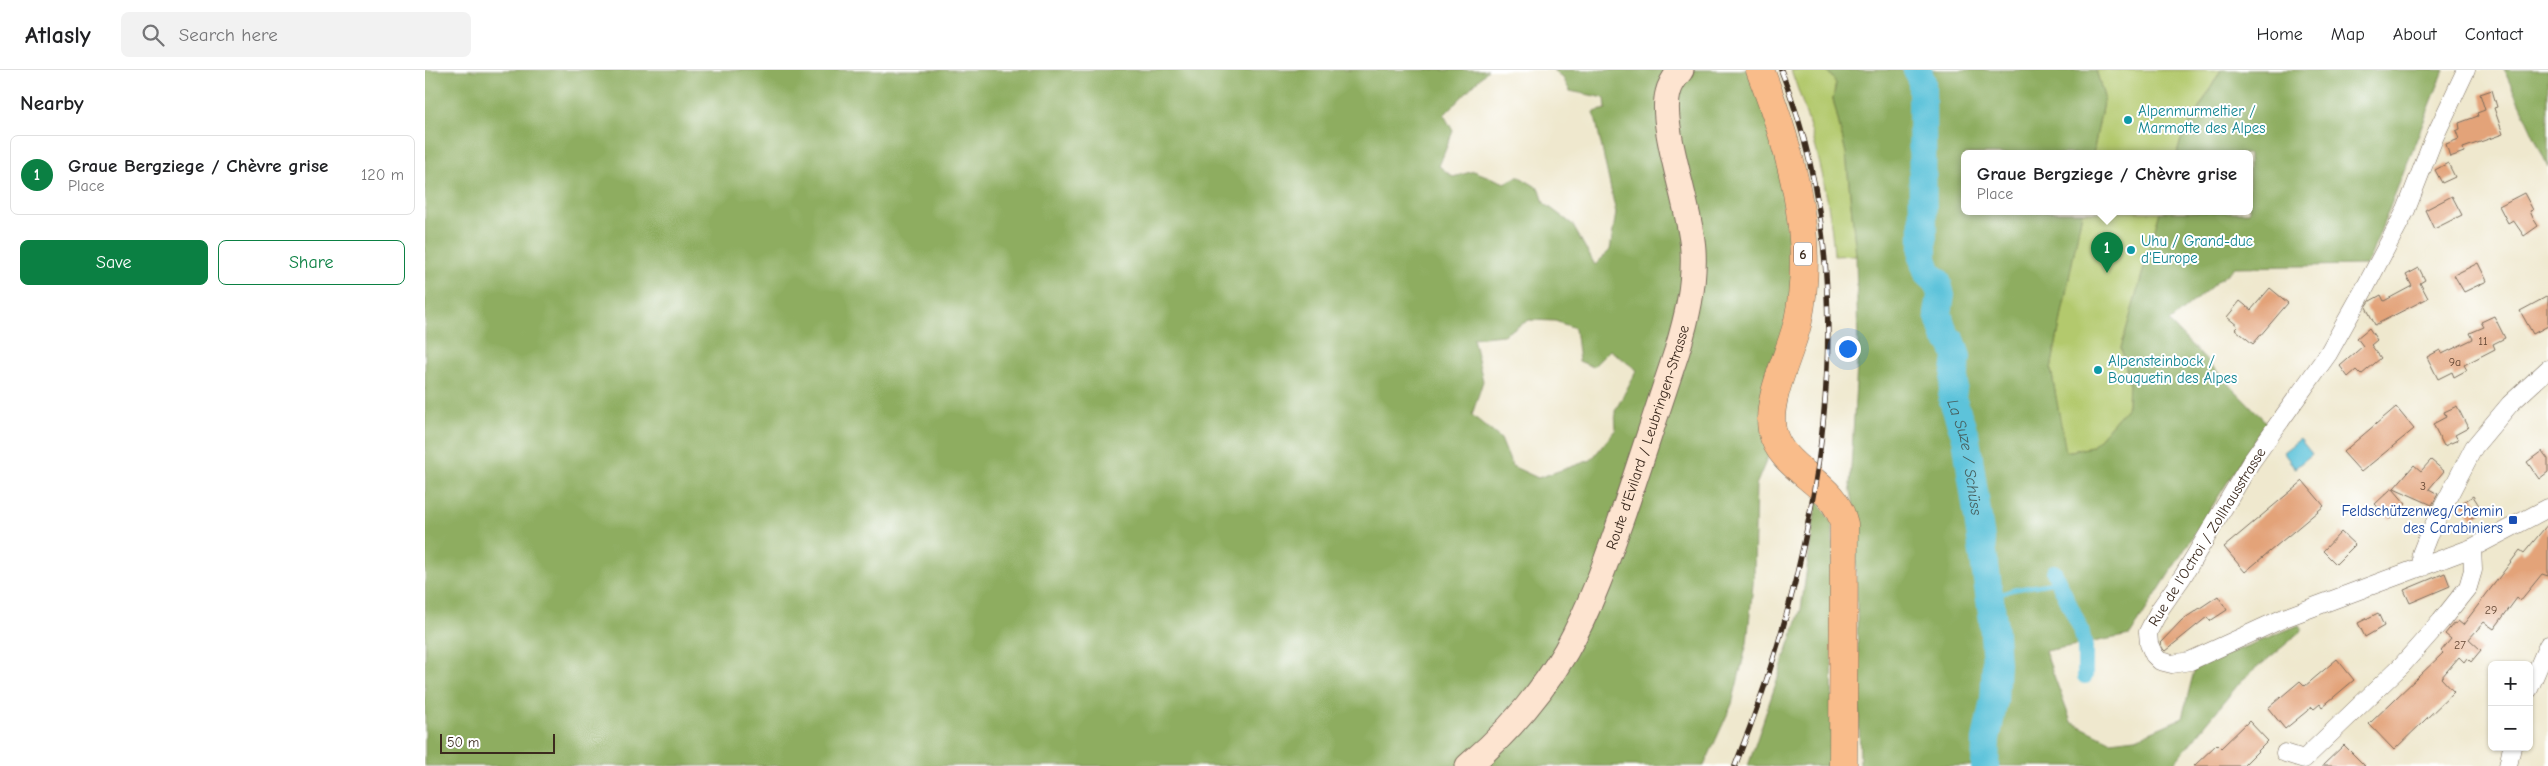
<!DOCTYPE html>
<html lang="en">
<head>
<meta charset="utf-8">
<style>
  :root { --surface:#fff; --page:#f2f2f2; --text:#202124; --muted:#757577; --line:#e0e0e0; --accent:#0b8043 }
  body { margin:0; font-family:"Comic Neue",sans-serif; background:var(--page); color:var(--text) }
  .controls { position:absolute; right:15px; bottom:15px; display:grid; overflow:hidden; border-radius:8px; box-shadow:0 1px 4px #0004 }
  .controls button { width:45px; height:45px; display:grid; place-items:center; padding:0; border:0; border-bottom:1px solid var(--line); background:var(--surface); color:var(--text); font:25px sans-serif }
  .scale { position:absolute; left:15px; bottom:12px; width:115px; box-sizing:border-box; padding-left:5px; border:2px solid #3b2a1e; border-top:0; font-size:14px; line-height:18px; white-space:nowrap; color:#3b2a1e; -webkit-text-stroke:4px #fff; paint-order:stroke }
  .you { position:absolute; left:1422px; top:278px; width:18px; height:18px; margin:-12px; border:4px solid #fff; border-radius:50%; background:#1a73e8; box-shadow:0 0 0 8px #1a73e833 }
  .badge { display:grid; place-items:center; width:32px; height:32px; border-radius:50%; background:var(--accent); color:#fff; font-size:16px; font-weight:700 }
  .pin { position:absolute; translate:-50% -41px; filter:drop-shadow(0 1px 2px #0008) }
  .pin::after { content:''; position:absolute; top:26px; width:18px; height:15px; background:inherit; clip-path:polygon(0 0,100% 0,50% 100%) }
  .popup { position:absolute; left:1536px; top:80px; width:292px; height:65px; box-sizing:border-box; display:grid; place-content:center; border-radius:8px; background:var(--surface); filter:drop-shadow(0 1px 4px #0005); font-size:16px; white-space:nowrap; color:var(--muted) }
  .popup b { font-size:19px; color:var(--text) }
  .popup::after { content:''; position:absolute; left:50%; top:100%; margin-left:-10px; border:10px solid transparent; border-top-color:var(--surface) }
  .list { margin:0; padding:0; list-style:none }
  h2 { display:flex; justify-content:space-between; align-items:center; height:65px; margin:0; padding:0 20px; font-size:21px }
  h2 small { font-size:16px; font-weight:400; color:var(--muted) }
  .list li { display:grid; grid-template-columns:32px 1fr auto; gap:15px; align-items:center; box-sizing:border-box; height:80px; margin:0 10px 10px; padding:0 10px; border:1px solid var(--line); border-radius:8px }
  .list b { display:block; font-size:19px; white-space:nowrap }
  .list p { margin:0; font-size:16px; white-space:nowrap; color:var(--muted) }
  .list em { font-size:16px; font-style:normal; color:var(--muted) }
  .actions { display:flex; gap:10px; padding:15px 20px }
  .actions a { flex:1; padding:11px 0; border:1px solid var(--accent); border-radius:8px; text-align:center; font-size:18px; color:var(--accent) }
  .actions .main { background:var(--accent); color:#fff }
  .icon { flex:none; width:28px; height:28px; fill:none; stroke:currentColor; stroke-width:2; stroke-linecap:round; stroke-linejoin:round }
  .map { position:relative; flex:none; width:2123px; height:696px; overflow:hidden }
  header { display:flex; align-items:center; gap:30px; box-sizing:border-box; height:70px; padding:0 25px; background:var(--surface); border-bottom:1px solid var(--line) }
  header strong { font-size:24px }
  nav { display:flex; gap:28px; margin-inline-start:auto; font-size:18px }
  .search { width:350px; height:45px; background:var(--page); display:flex; align-items:center; gap:12px; box-sizing:border-box; padding:0 18px; border-radius:8px; color:var(--muted); font-size:19px }
  main { display:flex }
  aside { flex:1; background:var(--surface) }
  .map>svg:first-child { display:block }
  .green { fill:#b3c96d; stroke:#777a46 }
  .forest { fill:#8ead60; stroke:#646c3f; fill-rule:evenodd }
  .water { fill:#5dc3da; stroke:#4c767c }
  .lines { fill:none; stroke-linecap:round; stroke-linejoin:round }
  .stream { stroke:#5dc3da; stroke-width:4.5 }
  .canal { stroke:#5dc3da; stroke-width:16 }
  .river { stroke:#5dc3da; stroke-width:28 }
  .building { fill:#e3a379 }
  .street-casing { stroke:#7a6c5c; stroke-width:19 }
  .secondary-casing { stroke:#7a6c5c; stroke-width:27 }
  .primary-casing { stroke:#7a6c5c; stroke-width:29 }
  .street { stroke:#fff; stroke-width:18 }
  .secondary { stroke:#fde4d0; stroke-width:25 }
  .primary { stroke:#f9bc8a; stroke-width:28 }
  .rail-casing { stroke:#3b2a1e; stroke-width:5.5 }
  .rail { stroke:#fff; stroke-width:4; stroke-dasharray:11; stroke-linecap:butt }
  .culture-dot { fill:#0f9aa8; stroke:#fff; stroke-width:2 }
  .transit-dot { fill:#1a4fb4; stroke:#fff; stroke-width:2 }
  .labels { text-anchor:middle; stroke-width:4; stroke-linejoin:round; paint-order:stroke }
  .number-label { font-size:12px; fill:#654835 }
  .shield { fill:#fff; stroke:#766a62; stroke-width:1 }
  .shield-label { font-size:14px; font-weight:bold; fill:#3b2a1e }
  .culture-label { font-size:15px; fill:#0d838f; stroke:#fff; text-anchor:start }
  .street-label { font-size:15px; fill:#3b2a1e; stroke:#fff }
  .transit-label { font-size:15px; fill:#164399; stroke:#fff; text-anchor:end }
  .water-label { font-size:16px; font-style:italic; fill:#476060; stroke:#fff }
</style>
</head>
<body>
<header>
<strong>Atlasly</strong>
<div class="search"><svg class="icon" aria-label="search" viewBox="0 0 24 24"><circle cx="10" cy="10" r="6"/><path d="M15 15l6 6"/></svg>Search here</div>
<nav><a>Home</a><a>Map</a><a>About</a><a>Contact</a></nav>
</header>
<main>
<aside>
<h2>Nearby<small></small></h2>
<ul class="list">
<li><span class="badge">1</span><div><b>Graue Bergziege / Chèvre grise</b><p>Place</p></div><em>120 m</em></li>
</ul>
<div class="actions"><a class="main">Save</a><a>Share</a></div>
</aside>
<div class="map">
<svg width="2123" height="696" viewBox="0 0 2123 696">
  <rect width="100%" height="100%" fill="#fff"/>
  <filter id="ink" filterUnits="userSpaceOnUse"><feTurbulence type="fractalNoise" baseFrequency=".02" numOctaves="2"/><feDisplacementMap in="SourceGraphic" scale="10" xChannelSelector="R" yChannelSelector="G"/><feConvolveMatrix kernelMatrix="1 2 1 2 8 2 1 2 1" color-interpolation-filters="sRGB"/></filter>
  <filter id="wash" filterUnits="userSpaceOnUse"><feTurbulence type="fractalNoise" baseFrequency=".0096" numOctaves="4" result="noise"/><feDisplacementMap in="SourceGraphic" scale="20" xChannelSelector="R" yChannelSelector="G"/><feGaussianBlur stdDeviation="1.12" result="paint"/><feColorMatrix in="noise" values="0 0 0 0 0 0 0 0 0 0 0 0 0 0 0 0 0 1.4 0 .05"/><feComposite in="paint" operator="in"/></filter>
  <g filter="url(#wash)">
    <rect width="100%" height="100%" fill="#efe8ce"/>
    <path class="green" d="M 1366,0 L 1402,0 L 1411,13 L 1408,29 L 1421,83 L 1431,185 L 1409,186 C 1405,122 1388,60 1366,0 Z
      M 1671,0 L 1796,0 L 1756,69 L 1752,84 L 1668,84 L 1679,27 Z
      M 1657,142 L 1735,142 L 1696,278 L 1704,311 L 1703,336 L 1667,377 L 1640,382 L 1626,299 Z"/>
    <path class="forest" d="M 0,0 L 1063,0 L 1019,45 L 1028,61 L 1014,96 L 1028,107 L 1049,101 L 1080,113 L 1093,106 L 1115,119 L 1119,133 L 1147,154 L 1170,195 L 1185,180 L 1191,143 L 1169,42 L 1181,39 L 1180,28 L 1145,21 L 1138,8 L 1128,0 L 1335,0 L 1376,149 L 1350,370 L 1331,415 L 1329,504 L 1322,573 L 1307,634 L 1279,696 L 0,696 ZM 1104,250 L 1130,251 L 1150,258 L 1154,291 L 1168,297 L 1185,280 L 1212,300 L 1190,341 L 1191,359 L 1166,390 L 1113,408 L 1087,396 L 1076,369 L 1047,345 L 1058,311 L 1048,268 L 1078,265 Z
      M 1402,0 L 1671,0 L 1679,27 L 1668,84 L 1540,84 L 1540,142 L 1657,142 L 1626,299 L 1641,382 L 1667,377 L 1703,336 L 1704,311 L 1696,278 L 1735,142 L 1824,142 L 1824,84 L 1752,84 L 1756,70 L 1796,0 L 2019,0 L 1942,195 L 1810,197 L 1744,252 L 1841,352 L 1705,565 L 1620,581 L 1646,652 L 1685,671 L 1711,668 L 1757,648 L 1770,597 L 1874,555 L 1878,560 L 1816,611 L 1747,696 L 1435,696 L 1430,444 L 1425,415 L 1433,278 L 1431,185 L 1421,83 L 1408,29 L 1411,13 Z
      M 2079,0 L 2123,0 L 2123,97 Z
      M 1392,429 L 1408,455 L 1407,696 L 1323,696 L 1376,539 Z"/>
    <path class="water" d="M 1875,369 L 1887,384 L 1870,398 L 1858,382 Z"/>
    <g class="lines">
      <path class="stream" d="M 1564,529 L 1587,520 L 1632,512"/>
      <path class="canal" d="M 1629,502 L 1656,559 L 1660,577 L 1660,606"/>
      <path class="river" id="s1" d="M 1492,0 L 1497,12 L 1498,189 L 1503,203 L 1512,211 L 1516,225 L 1513,244 L 1520,266 L 1527,272 L 1532,287 L 1527,328 L 1541,368 L 1568,550 L 1571,593 L 1569,630 L 1561,670 L 1560,696"/>
    </g>
    <g id="blocks">
      <path class="building" d="M 2067,20 L 2072,37 L 2069,38 L 2078,64 L 2038,78 L 2039,82 L 2025,87 L 2021,74 L 2034,69 L 2031,61 L 2035,59 L 2034,53 L 2053,46 L 2052,43 L 2060,40 L 2055,24 Z
        M 2023,93 L 2030,107 L 2017,113 L 2010,100 Z
        M 2099,123 L 2108,140 L 2105,141 L 2108,148 L 2113,156 L 2099,166 L 2088,150 L 2083,153 L 2074,136 Z
        M 2027,126 L 2037,145 L 2009,159 L 2000,140 Z
        M 2053,193 L 2062,211 L 2039,222 L 2029,205 Z
        M 1994,198 L 2000,210 L 1995,213 L 2003,228 L 1950,255 L 1941,237 L 1945,231 L 1956,225 L 1959,231 L 1987,216 L 1981,205 Z
        M 1845,218 L 1863,233 L 1828,274 L 1810,259 L 1813,256 L 1802,247 L 1815,231 L 1826,240 Z
        M 2123,226 L 2123,256 L 2108,264 L 2095,241 Z
        M 2069,246 L 2080,268 L 2068,274 L 2070,279 L 2039,295 L 2042,300 L 2029,307 L 2027,302 L 2013,309 L 2002,287 L 2015,280 L 2017,284 L 2048,269 L 2045,263 L 2059,257 L 2056,252 Z
        M 1944,258 L 1952,270 L 1946,275 L 1956,288 L 1936,305 L 1931,300 L 1923,307 L 1915,296 L 1938,276 L 1932,268 Z
        M 2032,336 L 2043,358 L 2030,365 L 2033,370 L 2019,376 L 2008,354 L 2021,347 L 2019,342 Z
        M 1971,337 L 1989,359 L 1936,402 L 1918,382 Z
        M 2117,381 L 2123,389 L 2123,402 L 2114,409 L 2102,392 Z
        M 2006,390 L 2019,401 L 2004,419 L 2013,424 L 2007,435 L 1969,418 L 1989,395 L 1996,401 Z
        M 1878,411 L 1899,436 L 1820,502 L 1799,477 Z
        M 1966,419 L 1968,419 L 1981,434 L 1965,449 L 1950,434 Z
        M 2048,426 L 2058,442 L 2047,449 L 2037,433 Z
        M 2123,454 L 2123,506 L 2117,504 L 2095,531 L 2092,528 L 2069,559 L 2059,552 L 2044,569 L 2056,580 L 2046,592 L 2042,588 L 2039,592 L 2034,587 L 2016,608 L 2029,622 L 1969,680 L 1944,654 L 2018,583 L 2016,581 L 2026,569 L 2020,564 L 2029,553 L 2031,554 L 2033,551 L 2038,555 L 2095,480 L 2099,483 Z
        M 1916,462 L 1930,475 L 1911,494 L 1898,481 Z
        M 2020,503 L 2025,516 L 1985,533 L 1979,520 Z
        M 1793,526 L 1802,540 L 1785,551 L 1782,547 L 1740,581 L 1738,579 L 1735,573 L 1757,550 Z
        M 1953,543 L 1959,556 L 1940,567 L 1933,553 Z
        M 1912,589 L 1929,610 L 1897,637 L 1895,634 L 1889,639 L 1887,637 L 1860,659 L 1843,638 L 1875,611 L 1880,616 Z
        M 1824,651 L 1843,671 L 1818,696 L 1769,696 L 1792,674 L 1796,678 Z
        M 1919,675 L 1940,696 L 1897,696 Z"/>
    </g>
  </g>
  <g filter="url(#ink)">
    <use href="#blocks" fill-opacity="0" stroke="#7a6c5c" stroke-width="1"/>
    <g class="lines">
      <defs>
        <path id="street" d="M 2041,0 L 2009,68 L 1981,140 L 1941,216 L 1903,284 L 1826,392 L 1758,506 L 1735,539 L 1723,562 L 1724,574 L 1729,585 L 1735,591 L 1747,594 L 1765,591 L 1859,548 L 2047,478 L 2123,438
          M 1998,497 L 1996,484 L 2003,466 L 2049,377 L 2085,334 L 2123,299
          M 2104,619 L 2123,575
          M 1860,683 L 1879,689 L 1977,595 L 2016,551 L 2043,517 L 2048,500 L 2047,478
          M 2083,696 L 2087,677"/>
        <g id="secondary">
          <path id="s2" d="M 1043,696 C 1081,664 1116,624 1141,581 C 1168,533 1185,481 1203,429 C 1219,380 1236,330 1252,281 C 1262,248 1270,215 1268,180 C 1266,138 1234,57 1243,23 C 1245,14 1250,7 1256,0"/>
        </g>
        <path id="primary" d="M 1335,0 C 1365,78 1391,166 1373,251 C 1366,283 1341,328 1347,360 C 1356,402 1410,411 1419,454 L 1418,696"/>
      </defs>
      <use href="#street" class="street-casing"/>
      <use href="#secondary" class="secondary-casing"/>
      <use href="#primary" class="primary-casing"/>
      <use href="#street" class="street"/>
      <use href="#secondary" class="secondary"/>
      <use href="#primary" class="primary"/>
      <defs>
        <path id="rail" d="M 1310,696 C 1396,482 1444,221 1356,0"/>
      </defs>
      <use href="#rail" class="rail-casing"/>
      <use href="#rail" class="rail"/>
    </g>
  </g>
  <g class="culture-dot">
    <circle cx="1703" cy="50" r="5"/>
    <circle cx="1706" cy="180" r="5"/>
    <circle cx="1673" cy="300" r="5"/>
  </g>
  <rect class="transit-dot" x="2083" y="445" width="10" height="10" rx="2.5"/>
  <g class="labels">
    <g class="number-label">
      <text x="2058" y="275">11</text>
      <text x="2030" y="296">9a</text>
      <text x="1998" y="420">3</text>
      <text x="2066" y="544">29</text>
      <text x="2035" y="579">27</text>
    </g>
    <rect class="shield" x="1369" y="172.5" width="18" height="23" rx="4"/>
    <g class="shield-label">
      <text x="1378" y="189">6</text>
    </g>
    <g class="culture-label">
      <text x="1713" y="46">Alpenmurmeltier /<tspan x="1713" dy="17">Marmotte des Alpes</tspan></text>
      <text x="1716" y="176">Uhu / Grand-duc<tspan x="1716" dy="17">d'Europe</tspan></text>
      <text x="1683" y="296">Alpensteinbock /<tspan x="1683" dy="17">Bouquetin des Alpes</tspan></text>
    </g>
    <g class="street-label">
      <text dy="5" stroke="none"><textPath href="#s2" startOffset="381">Route d'Evilard / Leubringen-Strasse</textPath></text>
      <text transform="translate(1782 467) rotate(-58)" y="5">Rue de l'Octroi / Zollhausstrasse</text>
    </g>
    <g class="transit-label">
      <text x="2078" y="446">Feldschützenweg/Chemin<tspan x="2078" dy="17">des Carabiniers</tspan></text>
    </g>
    <g class="water-label">
      <text dy="6" stroke="none"><textPath href="#s1" startOffset="401">La Suze / Schüss</textPath></text>
    </g>
  </g>
</svg>
<div class="controls">
<button>+</button>
<button>−</button>
</div>
<div class="scale">50 m</div>
<div class="you"></div>
<div class="pin badge" style="left:1682px;top:203px">1</div>
<div class="popup"><b>Graue Bergziege / Chèvre grise</b>Place</div>
</div>
</main>
</body>
</html>
